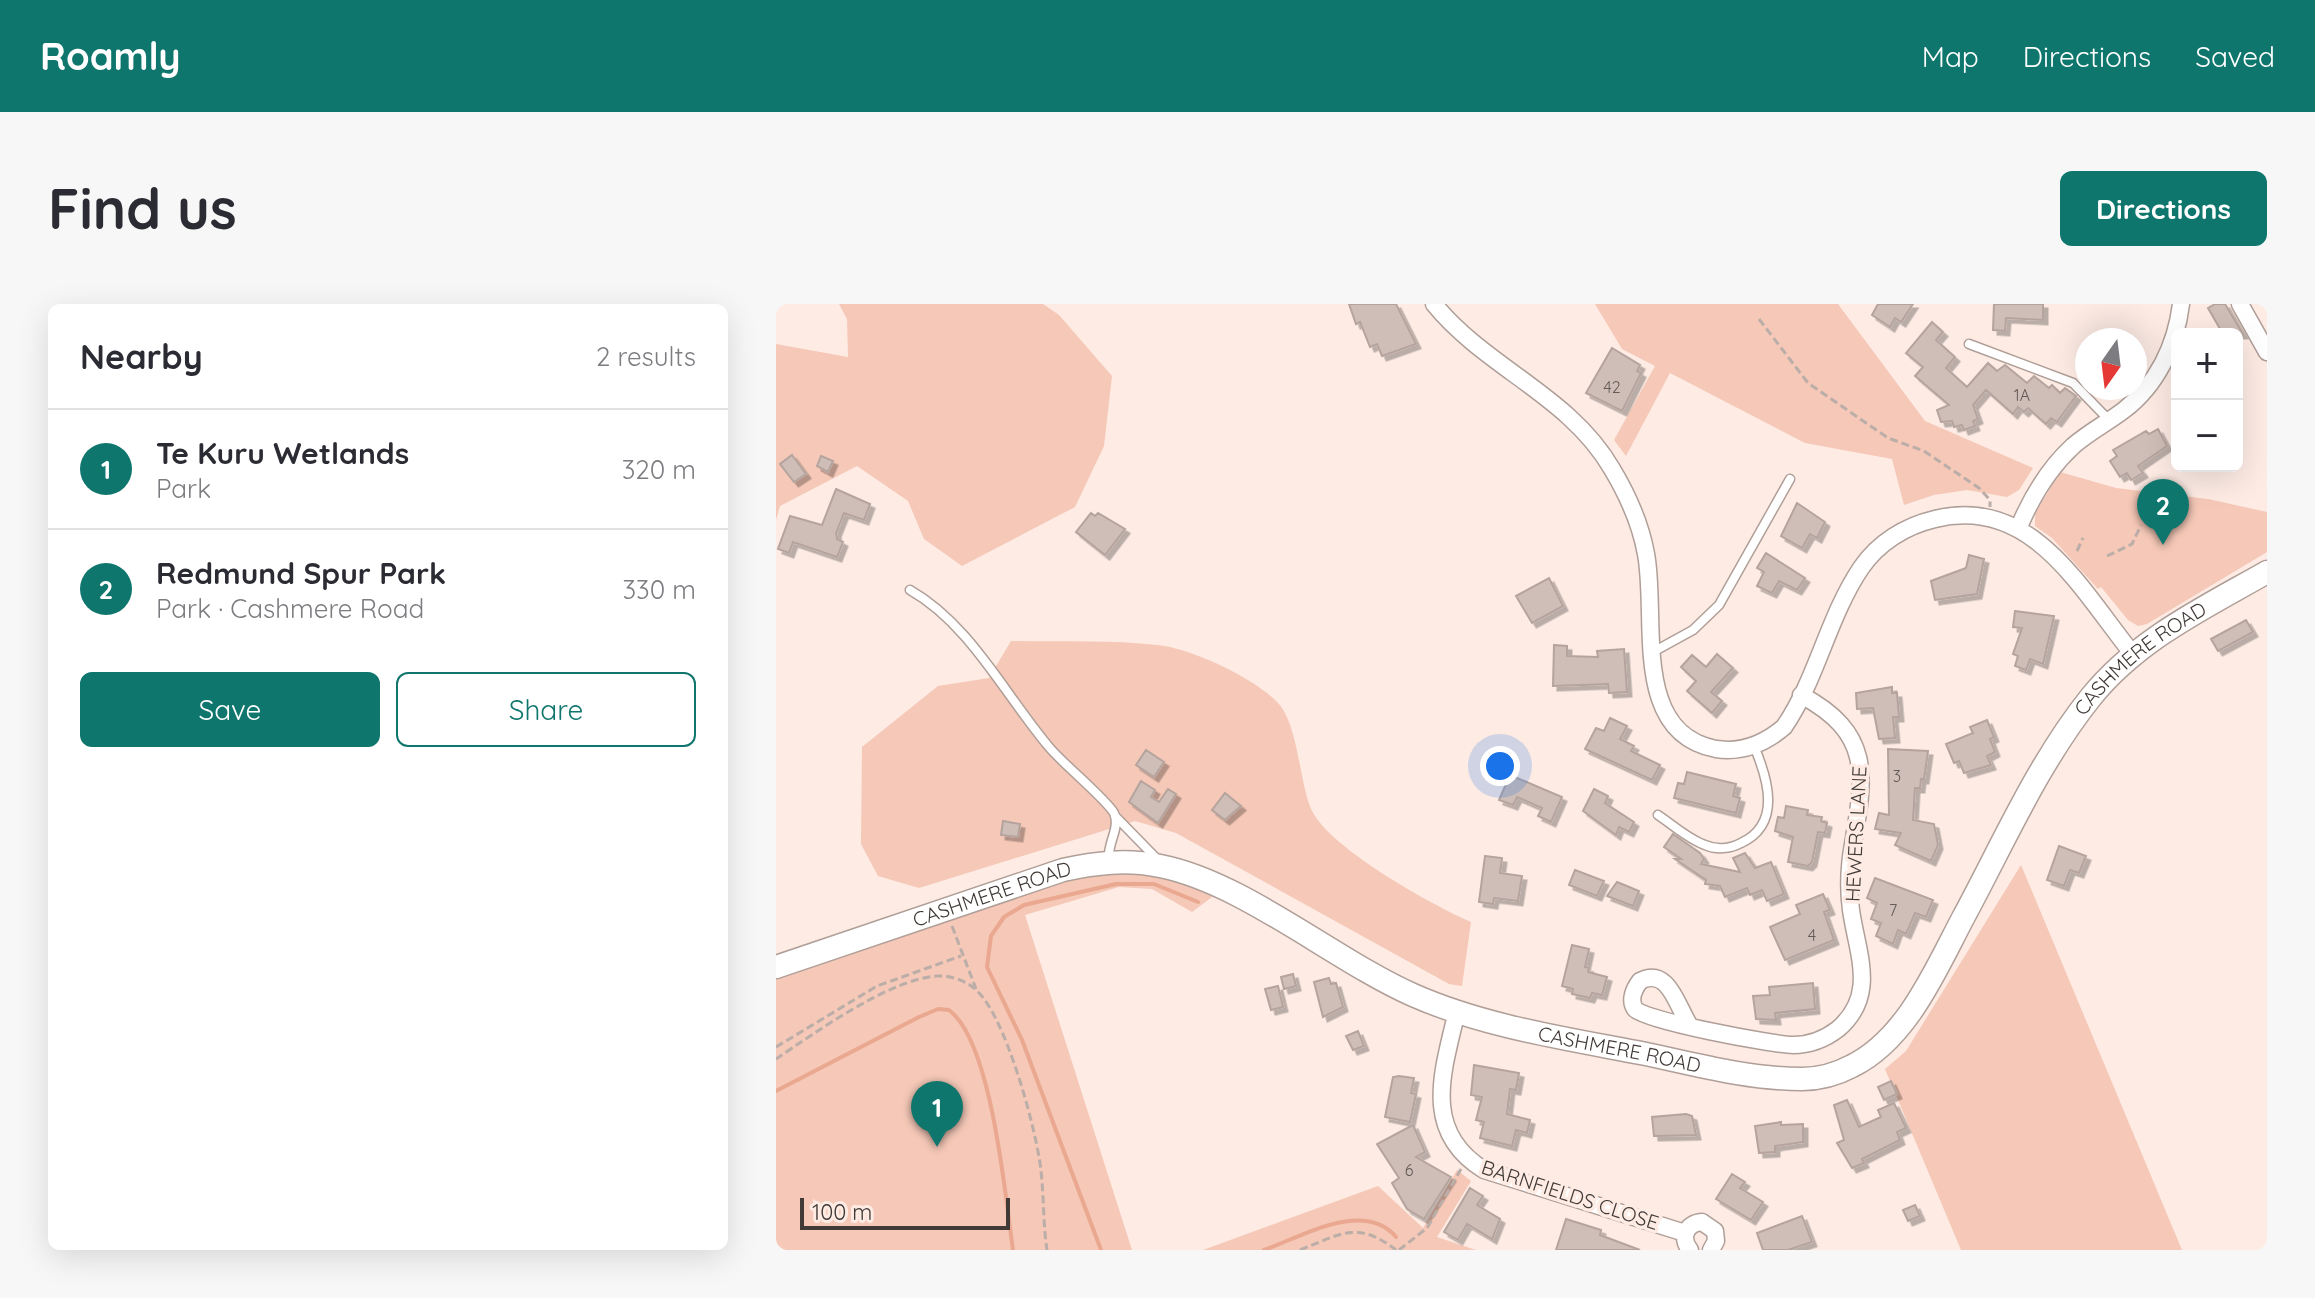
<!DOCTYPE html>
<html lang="en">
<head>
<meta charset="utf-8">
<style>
  :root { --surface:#fff; --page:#f7f7f7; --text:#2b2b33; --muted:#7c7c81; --line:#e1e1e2; --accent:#0f766e }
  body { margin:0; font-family:Quicksand,sans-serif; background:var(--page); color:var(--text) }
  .controls { position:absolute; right:24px; top:24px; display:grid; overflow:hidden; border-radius:12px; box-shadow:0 8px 32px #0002 }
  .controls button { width:72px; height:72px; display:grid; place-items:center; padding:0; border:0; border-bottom:2px solid var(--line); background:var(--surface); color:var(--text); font:40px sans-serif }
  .compass { position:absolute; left:1299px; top:24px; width:72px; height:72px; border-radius:50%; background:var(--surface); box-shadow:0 8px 32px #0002; rotate:194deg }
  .scale { position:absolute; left:24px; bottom:20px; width:210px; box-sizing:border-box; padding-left:8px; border:4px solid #413a37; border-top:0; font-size:22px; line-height:28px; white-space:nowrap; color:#413a37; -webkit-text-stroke:6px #fdebe4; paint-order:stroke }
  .you { position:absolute; left:724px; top:462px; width:28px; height:28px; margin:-20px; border:6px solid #fff; border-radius:50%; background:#1a73e8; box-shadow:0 0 0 12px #1a73e833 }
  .badge { display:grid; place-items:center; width:52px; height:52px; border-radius:50%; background:var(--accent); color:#fff; font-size:26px; font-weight:700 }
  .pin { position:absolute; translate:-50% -66px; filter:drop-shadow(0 2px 4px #0008) }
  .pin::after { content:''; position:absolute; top:42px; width:28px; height:24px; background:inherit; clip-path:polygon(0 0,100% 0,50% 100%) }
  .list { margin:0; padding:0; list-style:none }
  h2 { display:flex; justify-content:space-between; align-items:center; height:104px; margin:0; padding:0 32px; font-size:34px }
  h2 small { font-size:26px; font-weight:400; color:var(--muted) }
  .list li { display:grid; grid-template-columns:52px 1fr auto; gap:24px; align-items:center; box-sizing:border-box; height:120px; padding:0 32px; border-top:2px solid var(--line) }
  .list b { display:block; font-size:30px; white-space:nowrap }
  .list p { margin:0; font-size:26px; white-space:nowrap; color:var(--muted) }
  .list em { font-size:26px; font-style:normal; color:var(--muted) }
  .actions { display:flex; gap:16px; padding:24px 32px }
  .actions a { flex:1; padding:18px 0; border:2px solid var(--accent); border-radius:12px; text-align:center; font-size:28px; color:var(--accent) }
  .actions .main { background:var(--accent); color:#fff }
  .map { position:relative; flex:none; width:1491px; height:946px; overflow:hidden; border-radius:12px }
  header { display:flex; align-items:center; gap:48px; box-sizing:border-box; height:112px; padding:0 40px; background:var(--accent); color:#fff }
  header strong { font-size:38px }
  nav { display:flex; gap:44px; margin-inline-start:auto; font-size:28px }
  .intro { display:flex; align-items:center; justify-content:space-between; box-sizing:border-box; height:192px; padding:0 48px }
  h1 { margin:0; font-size:56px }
  .button { padding:20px 36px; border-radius:12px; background:var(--accent); color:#fff; font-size:28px; font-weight:700 }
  main { display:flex; gap:48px; padding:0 48px }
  aside { flex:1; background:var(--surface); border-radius:12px; box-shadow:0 8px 32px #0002 }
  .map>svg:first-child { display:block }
  .green { fill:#f5c8b7 }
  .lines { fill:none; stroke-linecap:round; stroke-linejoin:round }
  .stream { stroke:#e9a88f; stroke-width:4 }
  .building { fill:#cfbeb7; stroke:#b5a49e; stroke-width:2; filter:url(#shadow) }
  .lane-casing { stroke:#b09f98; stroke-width:11 }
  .street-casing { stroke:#b09f98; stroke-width:19 }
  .secondary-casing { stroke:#b09f98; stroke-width:25 }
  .path { stroke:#bbada8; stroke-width:3; stroke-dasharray:8 4; stroke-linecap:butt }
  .lane { stroke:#fff; stroke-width:8 }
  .street { stroke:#fff; stroke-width:16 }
  .secondary { stroke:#fff; stroke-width:22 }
  .labels { text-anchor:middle; stroke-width:7; stroke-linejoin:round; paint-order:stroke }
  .number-label { font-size:16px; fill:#645b57 }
  .street-label { font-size:20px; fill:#413a37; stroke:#fdebe4 }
</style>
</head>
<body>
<header>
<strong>Roamly</strong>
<nav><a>Map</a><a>Directions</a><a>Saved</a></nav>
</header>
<div class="intro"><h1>Find us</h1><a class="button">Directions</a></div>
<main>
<aside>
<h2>Nearby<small>2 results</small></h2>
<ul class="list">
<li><span class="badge">1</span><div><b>Te Kuru Wetlands</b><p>Park</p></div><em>320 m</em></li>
<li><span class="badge">2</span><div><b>Redmund Spur Park</b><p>Park · Cashmere Road</p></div><em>330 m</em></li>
</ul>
<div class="actions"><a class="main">Save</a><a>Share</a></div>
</aside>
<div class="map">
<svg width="1491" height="946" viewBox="0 0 1491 946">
  <defs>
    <filter id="shadow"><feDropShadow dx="4.5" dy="4.5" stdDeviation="0" flood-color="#0004"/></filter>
  </defs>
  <rect width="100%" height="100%" fill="#fdebe4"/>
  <path class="green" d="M 63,0 L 267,0 L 283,11 L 336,72 L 328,142 L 299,203 L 186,262 L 148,235 L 132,197 L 81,162 L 4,202 L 0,216 L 0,40 L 72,53 L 71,15 Z
    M 819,0 L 1062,0 L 1149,117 L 1257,164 L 1243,186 L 1231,193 L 1191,186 L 1158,191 L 1128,201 L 1116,155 L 1029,139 L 894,69 L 850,152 L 838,136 L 879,62 L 846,45 Z
    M 1284,168 L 1340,184 L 1432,195 L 1491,208 L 1491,248 L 1371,320 L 1362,322 L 1352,316 L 1325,283 L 1322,285 L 1276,234 L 1259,222 L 1259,210 Z
    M 235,337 C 283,338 334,336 381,341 C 415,344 478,374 501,398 C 523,420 523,480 536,507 C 555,545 656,601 695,618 L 686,682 L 673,680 L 400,529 L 359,517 L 143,584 L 102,572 L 85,540 L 86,443 L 162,382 L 213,374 Z
    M 1245,561 L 1406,946 L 1185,946 L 1109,765 L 1130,747 Z
    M 328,566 L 387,570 L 440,590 L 416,608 L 376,585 L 343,583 L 249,611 L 356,946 L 0,946 L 0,672 L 286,574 Z
    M 681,866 L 695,877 L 661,933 L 700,946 L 427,946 L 602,882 L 647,924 Z"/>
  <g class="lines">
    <path class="stream" d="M 0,787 L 143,713 L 162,705 L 173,706 C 216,738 229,892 237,946
      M 325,946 L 246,736 L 211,663 L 215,632 L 228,613 L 248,601 L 340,580 L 378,580 L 422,598
      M 488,946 C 525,933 588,895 620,933"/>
  </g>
  <path class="building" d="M 573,0 L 620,0 L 640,40 L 606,52 L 601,40 L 594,43 L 584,18 L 580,20 Z
    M 1102,0 L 1137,0 L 1125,18 L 1119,14 L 1114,23 L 1096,11 Z
    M 1218,0 L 1267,0 L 1267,16 L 1230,14 L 1229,27 L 1217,26 Z
    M 1439,0 L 1449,0 L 1467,30 L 1447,30 L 1432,4 Z
    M 1156,18 L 1167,28 L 1160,36 L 1179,53 L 1170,64 L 1191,83 L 1212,59 L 1221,67 L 1229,61 L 1251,79 L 1258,72 L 1273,84 L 1276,81 L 1284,89 L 1289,84 L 1300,92 L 1281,118 L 1275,114 L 1270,120 L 1252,104 L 1248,108 L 1242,103 L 1237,110 L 1210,86 L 1197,101 L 1202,115 L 1197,117 L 1199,122 L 1188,126 L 1186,121 L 1178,123 L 1176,117 L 1165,118 L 1161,106 L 1173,101 L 1139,72 L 1147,63 L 1130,49 Z
    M 836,44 L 864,61 L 861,67 L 865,69 L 846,107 L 810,89 Z
    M 1382,125 L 1391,142 L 1362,162 L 1367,169 L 1355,176 L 1351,169 L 1344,173 L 1334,157 L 1341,152 L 1337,146 L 1370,127 L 1373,130 Z
    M 16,151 L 30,170 L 18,178 L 4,160 Z
    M 45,152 L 57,157 L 52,168 L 41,162 Z
    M 60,185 L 94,200 L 88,216 L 68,209 L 60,229 L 61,235 L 67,238 L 61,253 L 17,238 L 13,249 L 2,245 L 14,212 L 46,221 Z
    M 1021,199 L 1049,218 L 1041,234 L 1034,230 L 1026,244 L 1005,232 Z
    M 315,209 L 319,212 L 322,209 L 349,225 L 329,251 L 300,228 Z
    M 990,249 L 1029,274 L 1021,286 L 1003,277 L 996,289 L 981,282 L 988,268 L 981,264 Z
    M 1193,251 L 1208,255 L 1201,290 L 1159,296 L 1155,277 L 1190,264 Z
    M 773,274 L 787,302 L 756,319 L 740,292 Z
    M 1239,307 L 1278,312 L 1267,360 L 1254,355 L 1250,366 L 1239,362 L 1242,352 L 1237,350 L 1246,324 L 1237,323 Z
    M 1470,316 L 1477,328 L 1442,347 L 1435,335 Z
    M 778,341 L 791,342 L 791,352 L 822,353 L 821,347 L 848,345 L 851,388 L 833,389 L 832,380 L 777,382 Z
    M 941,350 L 957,364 L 935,388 L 946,397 L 936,409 L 911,387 L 920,377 L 905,363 L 916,351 L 930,363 Z
    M 1116,383 L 1116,389 L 1121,389 L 1123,413 L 1117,413 L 1119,434 L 1103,435 L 1097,404 L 1081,405 L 1080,389 Z
    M 834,414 L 851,422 L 844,435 L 858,442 L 855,447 L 884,461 L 876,476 L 809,445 L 820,424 L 828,427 Z
    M 1211,416 L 1218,433 L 1214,435 L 1219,448 L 1211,452 L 1215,461 L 1188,469 L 1183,457 L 1178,459 L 1170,440 L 1197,429 L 1194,423 Z
    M 1112,445 L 1152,447 L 1148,475 L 1145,475 L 1144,484 L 1139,484 L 1137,516 L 1158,520 L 1162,541 L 1155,557 L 1119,541 L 1125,529 L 1099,525 L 1103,509 L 1113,511 Z
    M 370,446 L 388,458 L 378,473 L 360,461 Z
    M 911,468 L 960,480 L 957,492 L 964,494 L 960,509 L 898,494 L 902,479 L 908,480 Z
    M 734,471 L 786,493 L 775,518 L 762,512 L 766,504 L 741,493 L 737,501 L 723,496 Z
    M 365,477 L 379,486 L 375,493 L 383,498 L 392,485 L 400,490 L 382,519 L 353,498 Z
    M 818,485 L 832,492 L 829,499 L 858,518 L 853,528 L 843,523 L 840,531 L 807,507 Z
    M 449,489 L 465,502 L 449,516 L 436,506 Z
    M 1010,502 L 1032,506 L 1031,511 L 1046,513 L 1045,517 L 1051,519 L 1049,529 L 1042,528 L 1036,558 L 1032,562 L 1012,558 L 1017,533 L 999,527 L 1002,513 L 1008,514 Z
    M 227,517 L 244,520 L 242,533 L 225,531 Z
    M 897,530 L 924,549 L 928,555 L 925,560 L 964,568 L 957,554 L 969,549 L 979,564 L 995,558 L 1008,590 L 991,597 L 986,586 L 974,591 L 971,584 L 949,593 L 944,582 L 929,580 L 930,576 L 899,555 L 905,555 L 888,543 Z
    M 1283,542 L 1310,552 L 1303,569 L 1294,566 L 1288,582 L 1271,576 Z
    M 709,552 L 726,554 L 724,569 L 746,572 L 742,597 L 718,594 L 717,600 L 703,598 Z
    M 799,566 L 828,577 L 821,592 L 793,581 Z
    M 1099,574 L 1157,596 L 1150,613 L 1139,609 L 1130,630 L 1122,626 L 1117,640 L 1100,632 L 1105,619 L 1095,615 L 1101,599 L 1091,594 Z
    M 841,578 L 863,587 L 857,602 L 831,592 Z
    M 1047,590 L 1054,606 L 1048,608 L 1058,636 L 1009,656 L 994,623 L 1024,610 L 1020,601 Z
    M 796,641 L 813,645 L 809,663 L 813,664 L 812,668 L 831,673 L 826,691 L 816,689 L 814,694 L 796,690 L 797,685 L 786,682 Z
    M 517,670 L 520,682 L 508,685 L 505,673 Z
    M 553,674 L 555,680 L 560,679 L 567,703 L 547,713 L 538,678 Z
    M 1037,679 L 1039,705 L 999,709 L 1000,716 L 980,715 L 977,692 L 994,691 L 993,683 Z
    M 502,682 L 507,703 L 495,706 L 489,685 Z
    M 582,727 L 588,742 L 577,746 L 570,732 Z
    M 698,761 L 743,769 L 740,786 L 734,785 L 731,810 L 754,816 L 751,829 L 740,826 L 736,842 L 704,834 L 708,818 L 700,816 L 706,793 L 695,791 Z
    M 623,772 L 638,774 L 635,789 L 640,790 L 634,818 L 609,813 L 617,773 Z
    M 1115,777 L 1121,790 L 1108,796 L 1102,783 Z
    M 1071,796 L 1083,823 L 1105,813 L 1102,806 L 1118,799 L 1130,824 L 1121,828 L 1124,836 L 1086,855 L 1088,859 L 1076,864 L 1061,839 L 1068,836 L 1058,801 Z
    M 910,810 L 916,812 L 920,831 L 878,832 L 876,813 Z
    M 1005,818 L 1005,821 L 1027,820 L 1027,838 L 999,842 L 999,848 L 983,849 L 979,822 Z
    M 637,821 L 649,848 L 640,853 L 675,873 L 648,915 L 631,905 L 616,879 L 623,874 L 601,840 Z
    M 956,870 L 969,878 L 964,884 L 987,898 L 975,916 L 940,895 Z
    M 694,884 L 707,892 L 701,901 L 724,915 L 716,935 L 691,920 L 682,936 L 668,928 Z
    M 1139,901 L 1144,912 L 1132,917 L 1127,906 Z
    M 1026,912 L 1036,938 L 1012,946 L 987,946 L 981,929 Z
    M 790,915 L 825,926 L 824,931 L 864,946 L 780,946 Z"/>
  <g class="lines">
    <defs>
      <path id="lane" d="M 1193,40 L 1297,79 L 1333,116
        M 134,286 C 194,320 229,391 273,443 C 286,459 330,495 338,509 C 345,524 330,541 333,557
        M 877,348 L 917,326 L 943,301 L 1014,175
        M 882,511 C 897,521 912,535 929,541 C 940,546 954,545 965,539 C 1006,520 992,475 978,442
        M 339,512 L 383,557"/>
      <path id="street" d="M 658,0 C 710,64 794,92 836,165 C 851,190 865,222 870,250 C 882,313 854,429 940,445 C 966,449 988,440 1008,423 C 1041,375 1052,313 1085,264 C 1102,239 1129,222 1159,215 C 1256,191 1305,286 1356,349
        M 1464,0 L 1491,48
        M 1243,223 C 1256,192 1272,165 1297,142 C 1313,128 1331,119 1348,106 C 1381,81 1400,41 1405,0
        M 681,707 C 667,767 645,827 708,866 L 909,929
        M 914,722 C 901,703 893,662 864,677 C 858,685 853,696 859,705 C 866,716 998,741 1017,741 C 1034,741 1049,735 1062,725 C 1102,691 1081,649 1075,606 C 1072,584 1073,562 1077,540 C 1089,470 1096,429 1025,391
        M 914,946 C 904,934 910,919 926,918 L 939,927 L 940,937 L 935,946"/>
      <g id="secondary">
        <path id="s1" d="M 0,663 L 287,566 C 319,559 350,555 384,562 C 467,578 558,656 637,691 C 709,723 793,735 870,750 C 921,761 973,775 1026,775 C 1043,775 1061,770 1076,762 C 1131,735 1160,665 1187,614 C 1227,540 1262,459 1315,393 C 1362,335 1428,304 1491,268"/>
      </g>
    </defs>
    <use href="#lane" class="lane-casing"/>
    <use href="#street" class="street-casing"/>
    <use href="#secondary" class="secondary-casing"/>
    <path class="path" d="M 983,15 L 1032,79 L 1112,134 L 1148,147 L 1203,184 L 1214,196 L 1214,203
      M 1301,247 L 1307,234
      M 1331,252 L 1356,240 L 1365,221
      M 176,622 L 200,685
      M 0,743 L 101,682 L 185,652
      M 0,755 C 40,728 114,675 161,672 C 174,671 191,677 200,686 C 230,712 261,828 265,867 C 268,894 267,920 271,946
      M 524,946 C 565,930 581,916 620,946
      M 623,946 L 651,924 L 685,865"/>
    <use href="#lane" class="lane"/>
    <use href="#street" class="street"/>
    <use href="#secondary" class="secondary"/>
  </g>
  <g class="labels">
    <g class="number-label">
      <text x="836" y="89">42</text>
      <text x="1246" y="97">1A</text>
      <text x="1121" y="478">3</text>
      <text x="1117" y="612">7</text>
      <text x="1036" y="637">4</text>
      <text x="633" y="872">6</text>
    </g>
    <g class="street-label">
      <text dy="7" stroke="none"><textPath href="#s1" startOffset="1644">CASHMERE ROAD</textPath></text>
      <text transform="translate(1080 530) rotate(-87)" y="7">HEWERS LANE</text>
      <text dy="7" stroke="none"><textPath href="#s1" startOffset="228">CASHMERE ROAD</textPath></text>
      <text dy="7" stroke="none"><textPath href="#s1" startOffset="900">CASHMERE ROAD</textPath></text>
      <text transform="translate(794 891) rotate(18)" y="7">BARNFIELDS CLOSE</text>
    </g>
  </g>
</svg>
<div class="controls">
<button>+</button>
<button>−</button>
</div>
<svg class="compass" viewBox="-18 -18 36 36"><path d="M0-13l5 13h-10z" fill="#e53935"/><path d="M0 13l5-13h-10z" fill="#7c7c81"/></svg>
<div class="scale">100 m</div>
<div class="you"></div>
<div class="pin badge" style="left:161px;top:843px">1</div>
<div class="pin badge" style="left:1387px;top:241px">2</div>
</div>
</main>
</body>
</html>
